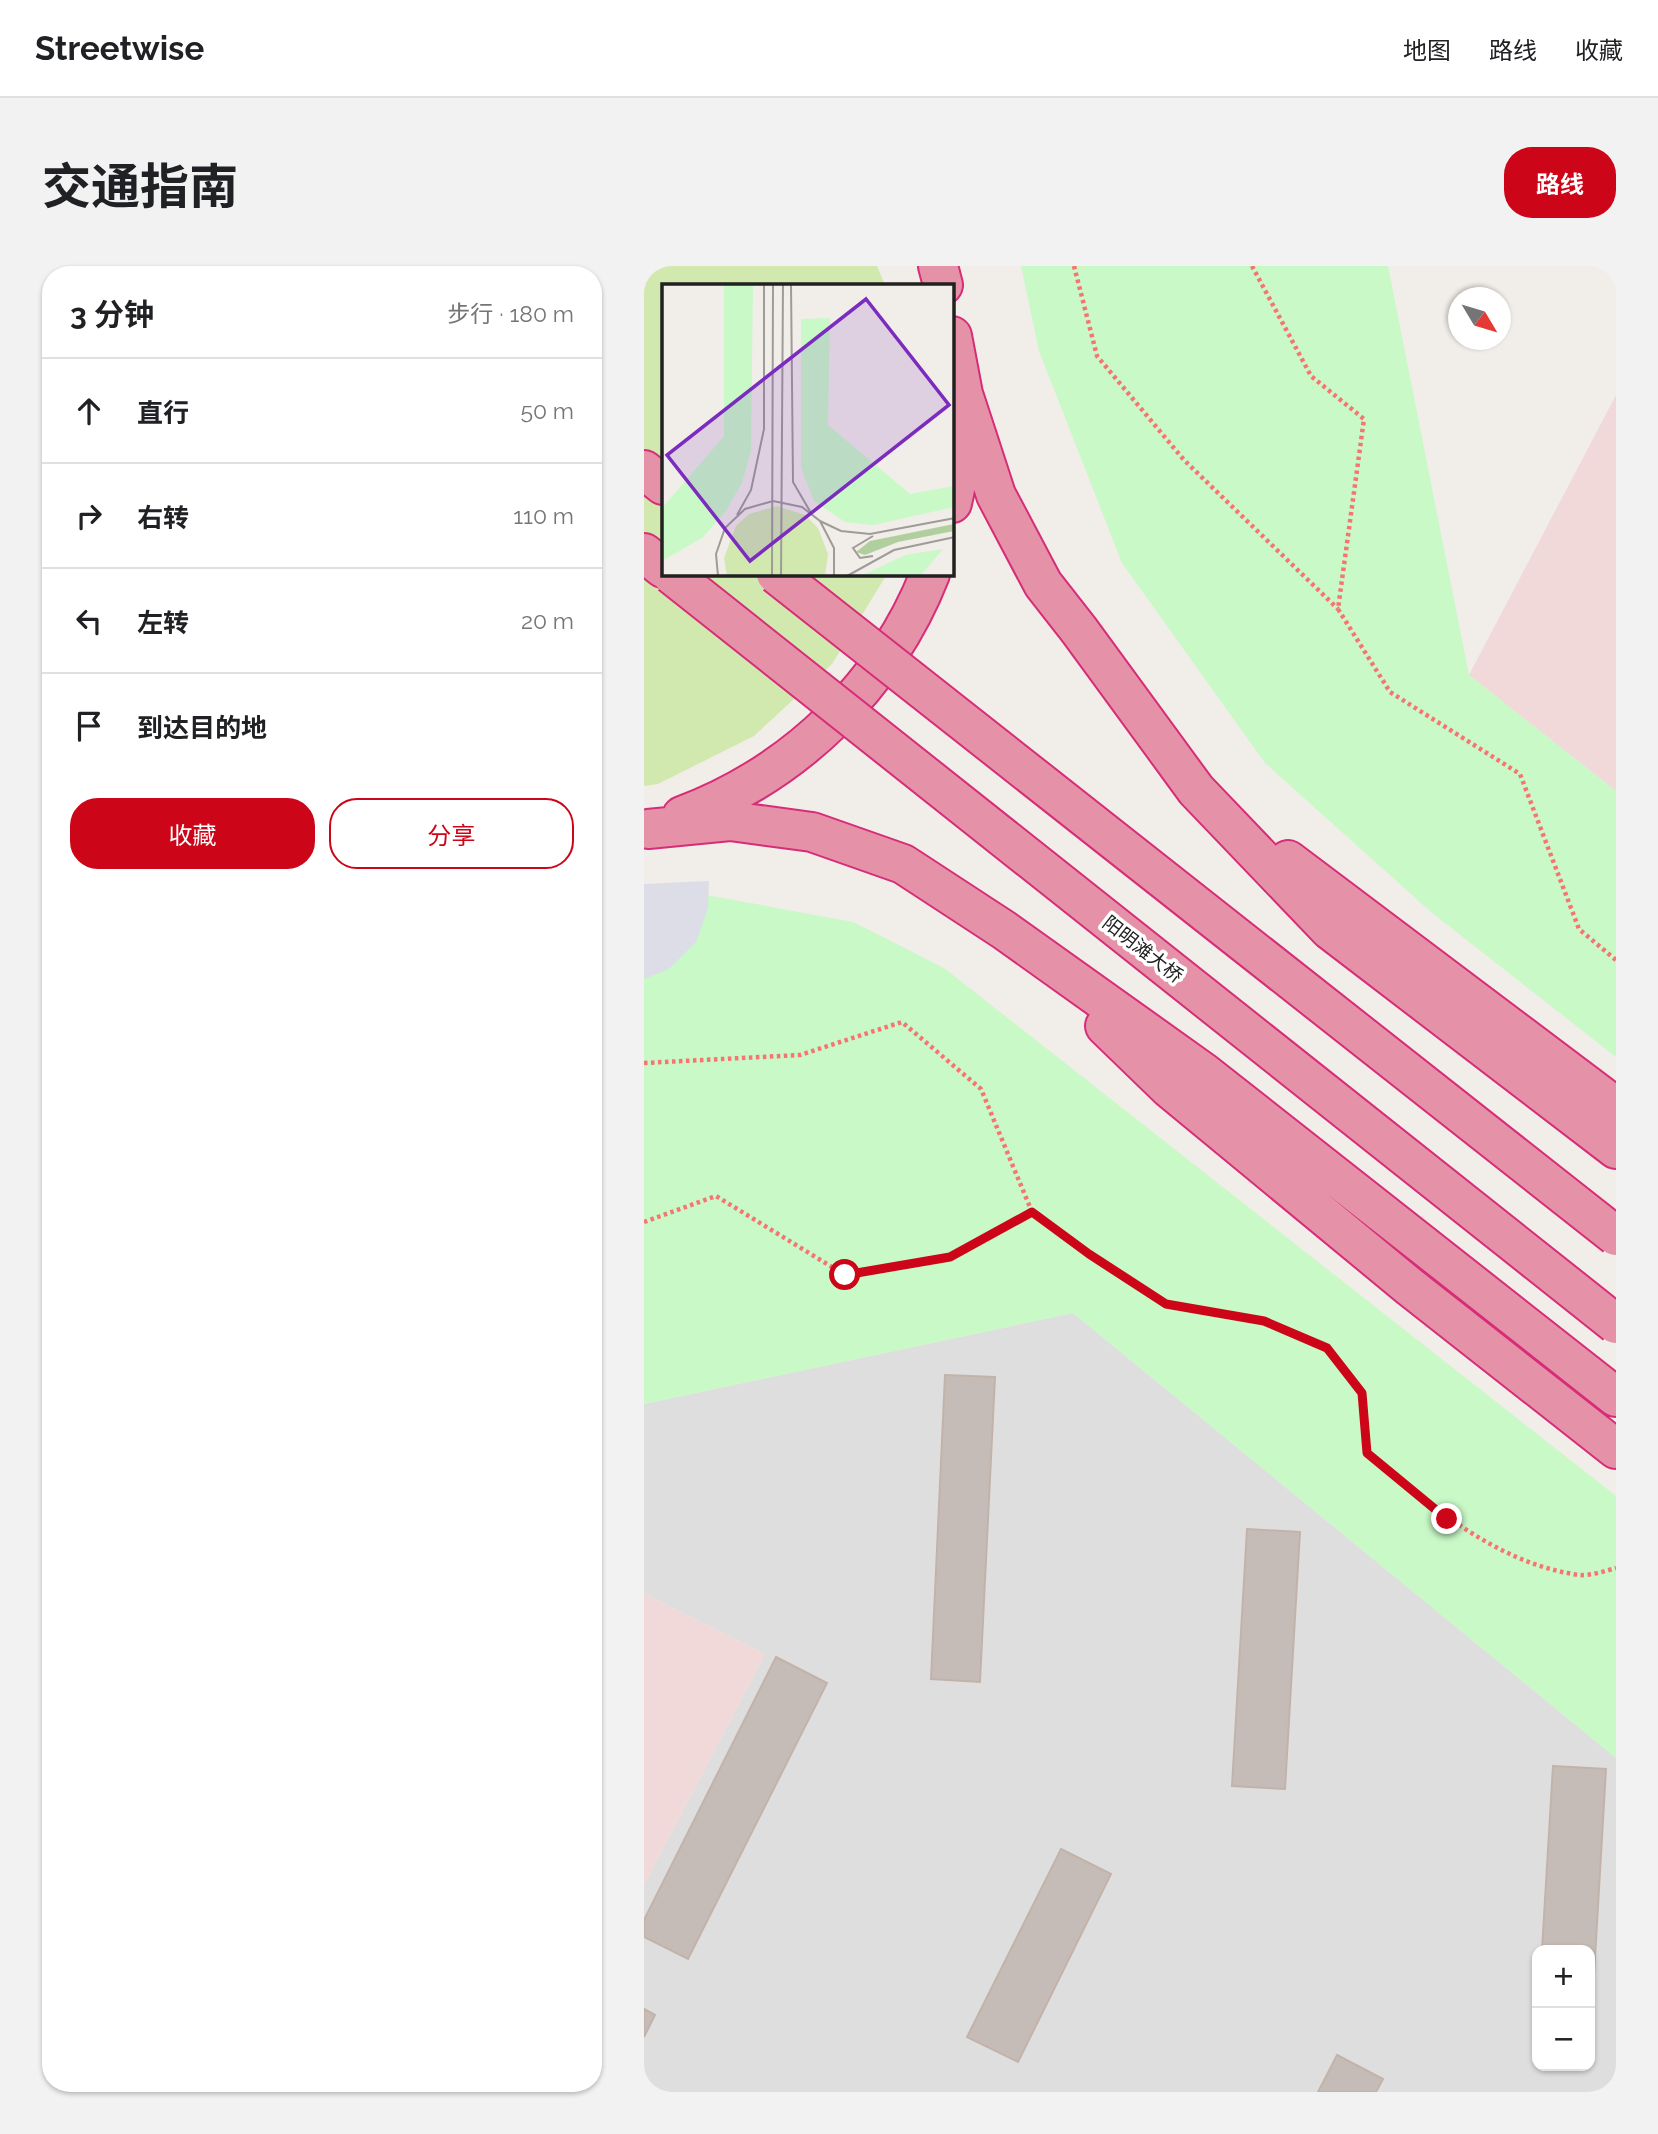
<!DOCTYPE html>
<html lang="zh">
<head>
<meta charset="utf-8">
<style>
  :root { --surface:#fff; --page:#f2f2f2; --text:#202124; --muted:#757577; --line:#e0e0e0; --accent:#cd0518 }
  body { margin:0; font-family:Raleway,"Noto Sans SC",sans-serif; background:var(--page); color:var(--text) }
  .controls { position:absolute; right:21px; bottom:21px; display:grid; overflow:hidden; border-radius:14px; box-shadow:0 2px 5px #0004 }
  .controls button { width:63px; height:63px; display:grid; place-items:center; padding:0; border:0; border-bottom:2px solid var(--line); background:var(--surface); color:var(--text); font:35px sans-serif }
  .compass { position:absolute; left:804px; top:21px; width:63px; height:63px; border-radius:50%; background:var(--surface); box-shadow:0 2px 5px #0004; rotate:128deg }
  .stop { position:absolute; width:21px; height:21px; margin:-16px; border:5px solid #cd0518; border-radius:50%; background:#fff }
  .stop.end { background:#cd0518; border-color:#fff; box-shadow:0 2px 7px #0008 }
  .list { margin:0; padding:0; list-style:none }
  h2 { display:flex; justify-content:space-between; align-items:center; height:91px; margin:0; padding:0 28px; font-size:30px }
  h2 small { font-size:23px; font-weight:400; color:var(--muted) }
  .list li { display:grid; grid-template-columns:46px 1fr auto; gap:21px; align-items:center; box-sizing:border-box; height:105px; padding:0 28px; border-top:2px solid var(--line) }
  .list b { display:block; font-size:26px; white-space:nowrap }
  .list em { font-size:23px; font-style:normal; color:var(--muted) }
  .actions { display:flex; gap:14px; padding:21px 28px }
  .actions a { flex:1; padding:16px 0; border:2px solid var(--accent); border-radius:28px; text-align:center; font-size:24px; color:var(--accent) }
  .actions .main { background:var(--accent); color:#fff }
  .icon { flex:none; width:38px; height:38px; fill:none; stroke:currentColor; stroke-width:2; stroke-linecap:round; stroke-linejoin:round }
  .map { position:relative; flex:none; width:972px; height:1826px; overflow:hidden; border-radius:28px }
  header { display:flex; align-items:center; gap:42px; box-sizing:border-box; height:98px; padding:0 35px; background:var(--surface); border-bottom:2px solid var(--line) }
  header strong { font-size:33px }
  nav { display:flex; gap:38px; margin-inline-start:auto; font-size:24px }
  .intro { display:flex; align-items:center; justify-content:space-between; box-sizing:border-box; height:168px; padding:0 42px }
  h1 { margin:0; font-size:49px }
  .button { padding:18px 32px; border-radius:28px; background:var(--accent); color:#fff; font-size:24px; font-weight:700 }
  main { display:flex; gap:42px; padding:0 42px }
  aside { flex:1; background:var(--surface); border-radius:28px; box-shadow:0 2px 5px #0004 }
  .map>svg:first-child { display:block }
  .residential { fill:#dfdede; fill-rule:evenodd }
  .commercial { fill:#f1d8d9 }
  .grass { fill:#d1e9af }
  .park { fill:#c8f9c7 }
  .plaza { fill:#dcdde7 }
  .building { fill:#c6bcb7; stroke:#c2b3aa; stroke-width:2 }
  .lines { fill:none; stroke-linecap:round; stroke-linejoin:round }
  .highway-casing { stroke:#d72c77; stroke-width:42 }
  .path { stroke:#f77473; stroke-width:4.5; stroke-dasharray:3.5 3.5; stroke-linecap:butt }
  .highway { stroke:#e592a9; stroke-width:38 }
  .highway-bridge-casing { stroke:#d72c77; stroke-width:42; stroke-linecap:butt }
  .highway-bridge { stroke:#e592a9; stroke-width:38 }
  .route { stroke:#cd0518; stroke-width:9 }
  .labels { text-anchor:middle; stroke-width:7; stroke-linejoin:round; paint-order:stroke }
  .street-label { font-size:19px; fill:#212121; stroke:#fff }
  .inset-road { fill:none; stroke:#9e9b98; stroke-width:2 }
  .view { fill:#7b2cbf; fill-opacity:0.15; stroke:#7b2cbf; stroke-width:3.5 }
  .inset-edge { fill:none; stroke:#212121; stroke-width:3.5 }
</style>
</head>
<body>
<header>
<strong>Streetwise</strong>
<nav><a>地图</a><a>路线</a><a>收藏</a></nav>
</header>
<div class="intro"><h1>交通指南</h1><a class="button">路线</a></div>
<main>
<aside>
<h2>3 分钟<small>步行 · 180 m</small></h2>
<ul class="list">
<li><svg class="icon" aria-label="ahead" viewBox="0 0 24 24"><path d="M12 20V5M6 11l6-6 6 6"/></svg><div><b>直行</b></div><em>50 m</em></li>
<li><svg class="icon" aria-label="right" viewBox="0 0 24 24"><path d="M7 20v-9h11M14 6l5 5-5 5"/></svg><div><b>右转</b></div><em>110 m</em></li>
<li><svg class="icon" aria-label="left" viewBox="0 0 24 24"><path d="M17 20v-9H6M10 6l-5 5 5 5"/></svg><div><b>左转</b></div><em>20 m</em></li>
<li><svg class="icon" aria-label="arrive" viewBox="0 0 24 24"><path d="M6 21V4h12l-3 4 3 4H6"/></svg><div><b>到达目的地</b></div></li>
</ul>
<div class="actions"><a class="main">收藏</a><a>分享</a></div>
</aside>
<div class="map">
<svg width="972" height="1826" viewBox="0 0 972 1826">
  <rect width="100%" height="100%" fill="#f1ede8"/>
  <path class="residential" d="M 429,1047 L 972,1492 L 972,1826 L 0,1826 L 0,1619 L 121,1388 L 0,1328 L 0,1138 ZM 893,1684 L 946,1684 L 946,1800 L 893,1800 Z"/>
  <path class="commercial" d="M 972,129 L 972,525 L 825,409 Z
    M 0,1328 L 121,1388 L 0,1619 Z"/>
  <path class="grass" d="M 0,0 L 233,0 L 241,19 L 19,19 L 19,308 L 243,308 L 188,398 L 110,470 L 14,518 L 0,520 Z"/>
  <path class="park" d="M 377,0 L 744,0 L 825,409 L 972,525 L 972,791 L 787,646 L 621,497 L 478,297 L 395,85 Z
    M 57,628 L 209,656 L 300,702 L 972,1230 L 972,1492 L 429,1047 L 0,1138 L 0,638 Z"/>
  <path class="plaza" d="M 65,615 L 64,642 L 52,676 L 25,703 L 0,713 L 0,618 Z"/>
  <path class="building" d="M 301,1109 L 351,1111 L 336,1416 L 287,1413 Z
    M 603,1263 L 656,1266 L 641,1523 L 588,1520 Z
    M 132,1391 L 183,1417 L 44,1693 L 0,1671 L 0,1654 Z
    M 909,1500 L 962,1503 L 947,1760 L 946,1684 L 898,1684 Z
    M 417,1583 L 467,1608 L 374,1796 L 323,1771 Z
    M 0,1743 L 11,1749 L 0,1771 Z
    M 693,1789 L 739,1813 L 732,1826 L 674,1826 Z"/>
  <g class="lines">
    <defs>
      <path id="highway" d="M 294,0 L 299,19
        M 308,70 L 319,128 L 316,200 L 308,237
        M 319,128 L 352,229 L 399,318 L 435,364 L 552,524 L 686,664 L 972,883
        M 0,204 L 19,219
        M 0,287 L 19,302
        M 38,550 C 150,508 242,420 286,308
        M 4,563 L 86,555 L 168,566 L 259,598 L 360,664 L 559,806 L 972,1131
        M 644,594 L 972,841
        M 461,760 L 525,822 L 766,1021 L 972,1183"/>
    </defs>
    <use href="#highway" class="highway-casing"/>
    <path class="path" d="M 430,0 L 453,90 L 540,194 L 694,343
      M 608,0 L 667,110 L 720,153 L 694,343 L 746,426 L 876,508 L 935,663 L 972,694
      M 0,797 L 156,789 L 258,756 L 337,823 L 388,946 L 445,988 L 521,1038 L 620,1055 L 683,1082 L 718,1127 L 724,1187 C 786,1239 851,1297 935,1309 C 946,1310 961,1305 972,1302
      M 0,956 L 72,930 L 201,1009 L 306,991 L 388,946"/>
    <use href="#highway" class="highway"/>
    <defs>
      <path id="highway-bridge" d="M 27,308 L 972,1058
        M 132,308 L 972,970"/>
    </defs>
    <use href="#highway-bridge" class="highway-bridge-casing"/>
    <use href="#highway-bridge" class="highway-bridge"/>
  </g>
  <g class="lines">
    <path class="route" d="M 201,1009 L 306,991 L 388,946 L 445,988 L 522,1038 L 620,1055 L 683,1082 L 718,1127 L 723,1187 L 803,1253"/>
  </g>
  <g class="labels">
    <g class="street-label">
      <text transform="translate(499 683) rotate(38)" y="7">阳明滩大桥</text>
    </g>
  </g>
  <g transform="translate(18 18)">
    <rect width="292" height="292" fill="#f1ede8"/>
    <path d="M 115,222 L 143,231 L 156,244 L 166,270 L 163,292 L 65,292 L 62,274 L 74,242 L 87,230 Z" fill="#d1e9af"/>
    <path d="M 292,240 L 292,247 L 236,258 L 203,271 L 194,268 L 208,257 Z" fill="#b1cf9e"/>
    <path d="M 62,0 L 91,0 L 89,167 L 80,199 L 64,227 L 40,254 L 0,277 L 0,224 L 62,152 ZM 168,34 L 166,141 L 248,210 L 292,202 L 292,223 L 211,241 L 183,238 L 152,217 L 139,184 L 139,35 ZM 281,265 L 258,292 L 199,292 L 243,271 Z" fill="#c8f9c7"/>
    <path class="inset-road" d="M 129,0 L 131,198 L 149,229M 75,231 L 89,206 L 102,145 L 102,0M 158,237 L 179,247 L 208,250 L 293,234M 211,252 L 191,264 L 198,274 L 211,272M 56,292 L 54,270 L 63,244 L 83,225 L 111,217 L 140,223 L 158,237 L 172,264 L 172,292M 110,292 L 111,0M 119,292 L 121,0M 185,292 L 232,266 L 293,253"/>
    <path class="view" d="M 204,15 L 287,121 L 88,277 L 5,171 Z"/>
    <rect width="292" height="292" class="inset-edge"/>
  </g>
</svg>
<div class="controls">
<button>+</button>
<button>−</button>
</div>
<svg class="compass" viewBox="-18 -18 36 36"><path d="M0-13l5 13h-10z" fill="#e53935"/><path d="M0 13l5-13h-10z" fill="#757577"/></svg>
<div class="stop" style="left:201px;top:1009px"></div>
<div class="stop end" style="left:803px;top:1253px"></div>
</div>
</main>
</body>
</html>
